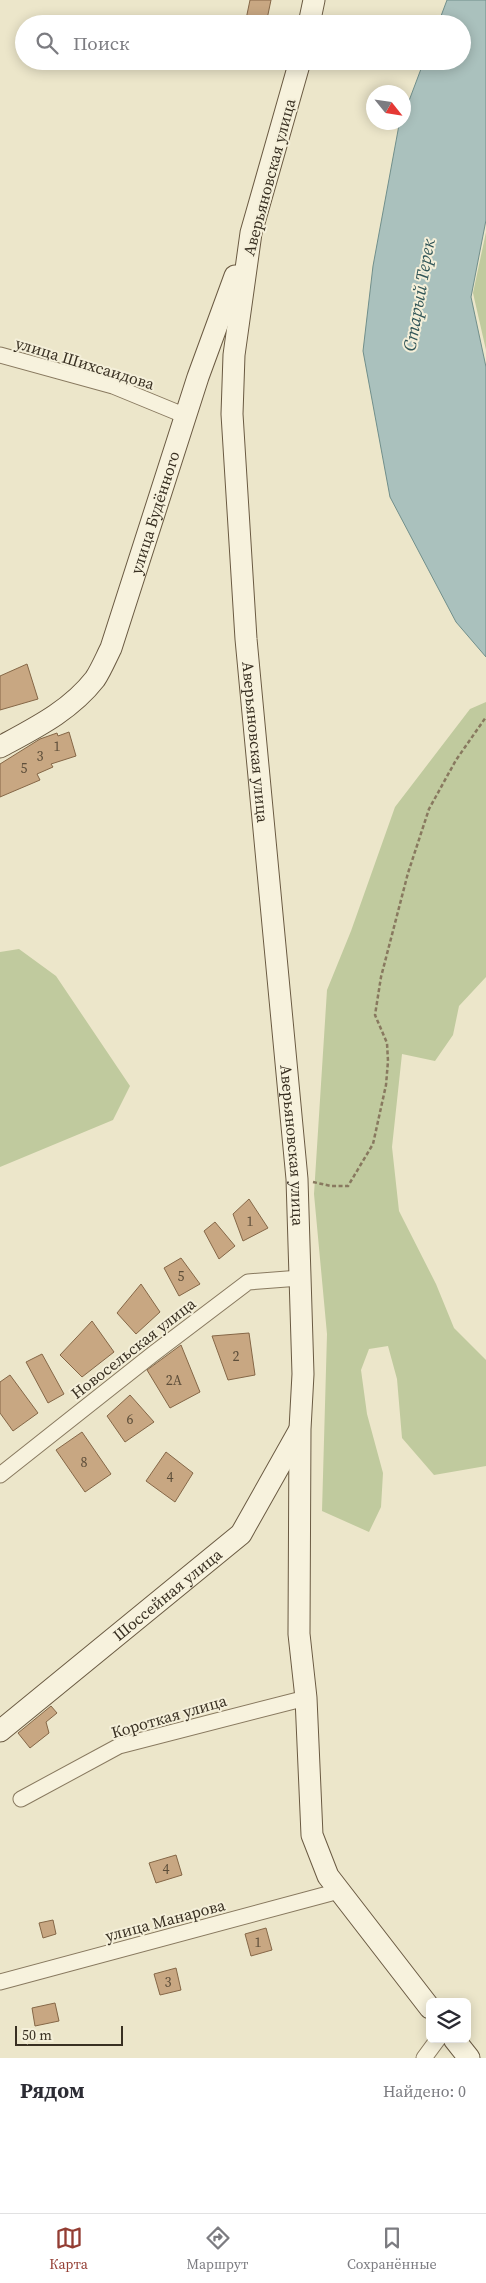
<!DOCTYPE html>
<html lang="ru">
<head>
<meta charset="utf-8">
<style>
  :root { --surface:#fff; --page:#f7f7f7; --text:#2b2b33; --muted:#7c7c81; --line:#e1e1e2; --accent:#933d33 }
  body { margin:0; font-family:"Source Serif 4",serif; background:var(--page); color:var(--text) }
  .controls { position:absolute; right:15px; bottom:15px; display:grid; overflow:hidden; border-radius:8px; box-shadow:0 2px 12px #0003 }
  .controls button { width:45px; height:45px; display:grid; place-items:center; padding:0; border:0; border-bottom:1px solid var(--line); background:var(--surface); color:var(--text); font:25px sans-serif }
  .compass { position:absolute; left:366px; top:85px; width:45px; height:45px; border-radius:50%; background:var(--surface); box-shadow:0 2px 12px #0003; rotate:120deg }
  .scale { position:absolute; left:15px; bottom:12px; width:108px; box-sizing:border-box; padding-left:5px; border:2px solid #393022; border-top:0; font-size:14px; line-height:18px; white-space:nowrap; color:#393022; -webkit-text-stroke:4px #f4efd9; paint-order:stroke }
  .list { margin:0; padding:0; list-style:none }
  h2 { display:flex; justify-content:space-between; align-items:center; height:65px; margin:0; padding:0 20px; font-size:21px }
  h2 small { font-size:16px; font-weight:400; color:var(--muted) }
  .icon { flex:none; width:28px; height:28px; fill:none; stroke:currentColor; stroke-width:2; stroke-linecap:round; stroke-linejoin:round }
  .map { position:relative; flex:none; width:486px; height:2058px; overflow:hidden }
  .search { position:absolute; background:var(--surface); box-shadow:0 2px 12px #0003; left:15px; right:15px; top:15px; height:55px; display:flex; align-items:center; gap:12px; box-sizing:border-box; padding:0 18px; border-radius:28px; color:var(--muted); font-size:19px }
  .sheet { height:155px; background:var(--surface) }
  nav { display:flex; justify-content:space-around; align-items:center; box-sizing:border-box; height:70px; border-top:1px solid var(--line); background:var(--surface); font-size:14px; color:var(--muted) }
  nav a { display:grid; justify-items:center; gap:2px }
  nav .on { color:var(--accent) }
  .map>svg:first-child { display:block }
  .green { fill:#c0ca9e }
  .water { fill:#aac1bd; stroke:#718f8b }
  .building { fill:#c8a782; stroke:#856747 }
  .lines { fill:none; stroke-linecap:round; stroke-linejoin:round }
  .street-casing { stroke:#88795f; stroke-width:17 }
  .secondary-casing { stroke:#6a5a42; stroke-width:23 }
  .path { stroke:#88795f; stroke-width:2.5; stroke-dasharray:4 2.5; stroke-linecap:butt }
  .street { stroke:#f7f2dd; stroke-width:15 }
  .secondary { stroke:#f7f2dd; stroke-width:21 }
  .labels { text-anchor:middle; stroke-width:4; stroke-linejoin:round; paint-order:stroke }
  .number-label { font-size:14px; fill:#5d4e3a }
  .street-label { font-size:16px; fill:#393022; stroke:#f4efd9 }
  .water-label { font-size:18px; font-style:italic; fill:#325658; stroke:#f4efd9 }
</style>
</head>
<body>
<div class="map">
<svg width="486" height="2058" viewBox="0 0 486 2058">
  <rect width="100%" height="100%" fill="#ece6ca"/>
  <path class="green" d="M 486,232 L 486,350 L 473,293 Z
    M 486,702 L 486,977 L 459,1006 L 453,1035 L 435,1061 L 402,1054 L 392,1147 L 399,1211 L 436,1284 L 454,1328 L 486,1360 L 486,1466 L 434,1475 L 402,1438 L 397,1379 L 388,1346 L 369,1349 L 361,1370 L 367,1414 L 383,1473 L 381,1507 L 369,1532 L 322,1511 L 327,1334 L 314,1194 L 327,990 L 351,931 L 395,807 L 470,709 Z
    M 19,949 L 56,976 L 130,1086 L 113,1120 L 0,1167 L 0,952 Z"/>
  <path class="water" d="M 447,0 L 486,0 L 486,220 L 471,297 L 486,367 L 486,657 L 456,622 L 390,497 L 363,351 L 373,266 L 399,125 L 404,122 L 404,114 L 424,61 L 462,61 L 462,24 L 438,24 Z"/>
  <path class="building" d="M 250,0 L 271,0 L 266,24 L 245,24 Z
    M 27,664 L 38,699 L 0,710 L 0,676 Z
    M 69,732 L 76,756 L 51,764 L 53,767 L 37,774 L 40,780 L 0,797 L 0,764 L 40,739 L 57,733 L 58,736 Z
    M 249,1199 L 268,1228 L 243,1241 L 233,1214 Z
    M 215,1222 L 235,1246 L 219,1259 L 204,1231 Z
    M 181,1258 L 200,1284 L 179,1296 L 164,1268 Z
    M 141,1284 L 160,1312 L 136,1334 L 117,1313 Z
    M 92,1321 L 114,1352 L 82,1377 L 60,1355 Z
    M 249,1333 L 255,1375 L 228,1380 L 212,1336 Z
    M 181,1345 L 200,1392 L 170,1408 L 147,1370 Z
    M 42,1354 L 64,1394 L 48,1403 L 26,1362 Z
    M 10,1375 L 38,1413 L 13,1431 L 0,1413 L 0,1382 Z
    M 130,1395 L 154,1422 L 125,1442 L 107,1416 Z
    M 82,1432 L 111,1474 L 85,1492 L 56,1450 Z
    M 166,1452 L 193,1473 L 175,1502 L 146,1481 Z
    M 51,1706 L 57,1713 L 46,1722 L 49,1733 L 30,1748 L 18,1733 Z
    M 176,1855 L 182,1875 L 156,1883 L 149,1863 Z
    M 53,1920 L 56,1934 L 43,1938 L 39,1923 Z
    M 266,1928 L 272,1950 L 251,1956 L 245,1934 Z
    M 176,1968 L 181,1990 L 160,1995 L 154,1974 Z
    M 55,2003 L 59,2021 L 35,2026 L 32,2008 Z"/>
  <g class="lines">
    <defs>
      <path id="street" d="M 0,355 L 113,386 L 186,416
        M 0,1475 L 153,1354 L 248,1282 L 300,1278
        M 21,1799 L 119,1746 L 306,1698
        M 0,1982 L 339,1891
        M 424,2058 L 438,2039"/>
      <g id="secondary">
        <path d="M 309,24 L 314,0"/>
        <path id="s1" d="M 300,61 L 251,233 L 234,355 L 232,414 L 246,639 L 297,1179 L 303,1374 L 300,1429 L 299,1634 L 306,1698 L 312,1835 L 328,1876 L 430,2008"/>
        <path id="s2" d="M 0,747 C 35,728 70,711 95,679 C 101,670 106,658 111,648 L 198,377 L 235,276"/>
        <path id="s3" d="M 0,1731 L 241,1534 L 299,1431"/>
        <path d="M 454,2039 L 469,2058"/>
      </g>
    </defs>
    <use href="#street" class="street-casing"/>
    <use href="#secondary" class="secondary-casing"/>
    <path class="path" d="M 313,1182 L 331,1186 L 348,1186 L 373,1144 L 386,1085 L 388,1061 L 387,1043 L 375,1015 L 381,977 L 408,873 L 429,809 L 456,760 L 486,717"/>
    <use href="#street" class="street"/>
    <use href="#secondary" class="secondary"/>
  </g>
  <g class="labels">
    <g class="number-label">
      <text x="57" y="751">1</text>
      <text x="40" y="761">3</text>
      <text x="24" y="773">5</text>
      <text x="250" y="1226">1</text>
      <text x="181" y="1281">5</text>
      <text x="236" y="1361">2</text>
      <text x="174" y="1385">2А</text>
      <text x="130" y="1424">6</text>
      <text x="84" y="1467">8</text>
      <text x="170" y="1482">4</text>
      <text x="166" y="1874">4</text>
      <text x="258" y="1947">1</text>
      <text x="168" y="1987">3</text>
    </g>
    <g class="street-label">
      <text transform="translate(269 177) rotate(-75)" y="6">Аверьяновская улица</text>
      <text transform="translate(85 363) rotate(17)" y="6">улица Шихсаидова</text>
      <text dy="6" stroke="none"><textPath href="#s2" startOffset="295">улица Будённого</textPath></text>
      <text dy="6" stroke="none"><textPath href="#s1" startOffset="690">Аверьяновская улица</textPath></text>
      <text dy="6" stroke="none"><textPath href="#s1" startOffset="1095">Аверьяновская улица</textPath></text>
      <text transform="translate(133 1348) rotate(-38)" y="6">Новосельская улица</text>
      <text dy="6" stroke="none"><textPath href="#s3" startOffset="216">Шоссейная улица</textPath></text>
      <text transform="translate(169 1716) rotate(-16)" y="6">Короткая улица</text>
      <text transform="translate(165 1920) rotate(-15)" y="6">улица Манарова</text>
    </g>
    <g class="water-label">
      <text transform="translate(419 295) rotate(-80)" y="6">Старый Терек</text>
    </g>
  </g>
</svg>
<div class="controls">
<button><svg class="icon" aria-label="layers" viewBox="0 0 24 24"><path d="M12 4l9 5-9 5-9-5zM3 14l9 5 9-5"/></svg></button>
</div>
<svg class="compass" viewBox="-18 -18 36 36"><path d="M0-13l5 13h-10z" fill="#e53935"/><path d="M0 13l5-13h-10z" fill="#7c7c81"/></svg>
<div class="scale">50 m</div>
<div class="search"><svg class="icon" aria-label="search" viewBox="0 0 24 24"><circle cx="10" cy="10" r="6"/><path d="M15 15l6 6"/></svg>Поиск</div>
</div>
<section class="sheet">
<h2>Рядом<small>Найдено: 0</small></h2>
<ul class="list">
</ul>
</section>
<nav>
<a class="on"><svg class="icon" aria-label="map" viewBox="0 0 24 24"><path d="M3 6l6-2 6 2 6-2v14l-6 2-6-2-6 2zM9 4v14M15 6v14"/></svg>Карта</a>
<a><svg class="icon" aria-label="directions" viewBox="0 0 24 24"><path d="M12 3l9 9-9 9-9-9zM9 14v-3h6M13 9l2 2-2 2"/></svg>Маршрут</a>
<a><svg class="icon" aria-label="saved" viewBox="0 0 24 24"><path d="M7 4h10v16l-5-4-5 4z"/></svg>Сохранённые</a>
</nav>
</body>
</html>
